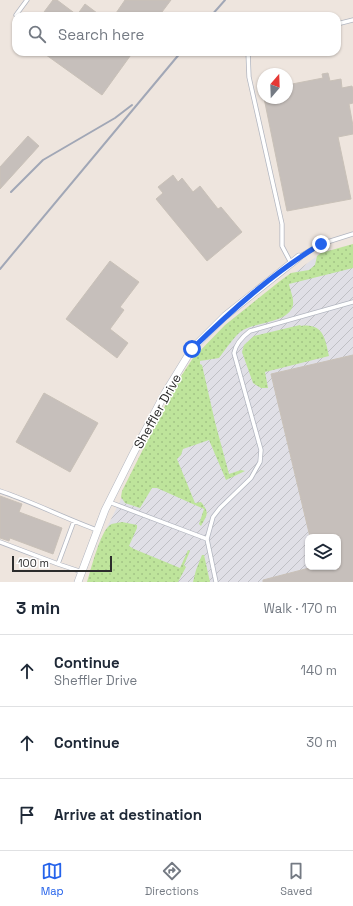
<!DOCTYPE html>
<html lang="en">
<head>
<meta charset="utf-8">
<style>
  :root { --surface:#fff; --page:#f6f6f7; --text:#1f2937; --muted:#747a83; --line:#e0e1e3; --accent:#2563eb }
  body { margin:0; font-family:"Space Grotesk",sans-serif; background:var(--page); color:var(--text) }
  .controls { position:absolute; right:12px; bottom:12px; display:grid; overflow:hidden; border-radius:8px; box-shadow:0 1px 3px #0004 }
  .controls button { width:36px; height:36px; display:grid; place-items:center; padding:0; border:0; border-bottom:1px solid var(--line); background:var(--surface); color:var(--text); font:20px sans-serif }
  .compass { position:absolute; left:257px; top:68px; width:36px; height:36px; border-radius:50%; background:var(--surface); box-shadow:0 1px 3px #0004; rotate:19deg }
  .scale { position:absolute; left:12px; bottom:10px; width:100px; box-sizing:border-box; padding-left:4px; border:2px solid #2c2c2c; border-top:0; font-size:11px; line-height:14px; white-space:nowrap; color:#2c2c2c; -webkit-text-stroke:3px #fff; paint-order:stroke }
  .stop { position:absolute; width:12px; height:12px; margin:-9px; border:3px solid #2563eb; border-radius:50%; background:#fff }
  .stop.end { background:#2563eb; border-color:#fff; box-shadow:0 1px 4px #0008 }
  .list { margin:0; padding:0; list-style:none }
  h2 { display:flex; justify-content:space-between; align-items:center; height:52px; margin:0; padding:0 16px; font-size:17px }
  h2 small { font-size:13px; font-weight:400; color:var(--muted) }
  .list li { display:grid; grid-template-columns:26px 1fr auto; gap:12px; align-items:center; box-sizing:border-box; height:72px; padding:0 16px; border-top:1px solid var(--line) }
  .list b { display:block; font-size:15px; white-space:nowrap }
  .list p { margin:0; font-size:13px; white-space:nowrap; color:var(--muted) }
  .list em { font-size:13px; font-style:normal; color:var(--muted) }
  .icon { flex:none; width:22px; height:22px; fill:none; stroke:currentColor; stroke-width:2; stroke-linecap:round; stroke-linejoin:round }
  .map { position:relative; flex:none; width:353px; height:582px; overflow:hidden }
  .search { position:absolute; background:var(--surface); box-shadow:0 1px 3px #0004; left:12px; right:12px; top:12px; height:44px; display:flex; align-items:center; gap:10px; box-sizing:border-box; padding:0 14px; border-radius:12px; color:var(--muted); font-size:15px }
  .sheet { height:268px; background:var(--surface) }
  nav { display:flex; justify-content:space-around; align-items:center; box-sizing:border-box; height:56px; border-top:1px solid var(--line); background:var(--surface); font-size:11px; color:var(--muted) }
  nav a { display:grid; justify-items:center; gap:2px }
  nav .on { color:var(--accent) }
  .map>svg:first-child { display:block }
  .industrial { fill:url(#industrial-furrows); fill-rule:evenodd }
  .grass { fill:url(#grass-dots) }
  .building { fill:#c6bfbb; stroke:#c9c1b8 }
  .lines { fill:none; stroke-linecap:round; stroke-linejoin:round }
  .service-casing { stroke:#b2b6c0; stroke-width:5 }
  .minor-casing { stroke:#b2b6c0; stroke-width:8 }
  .service { stroke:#fff; stroke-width:3.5 }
  .minor { stroke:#fff; stroke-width:7 }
  .rail { stroke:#a1a7b6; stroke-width:2 }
  .route { stroke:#2563eb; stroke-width:5 }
  .labels { text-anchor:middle; stroke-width:3; stroke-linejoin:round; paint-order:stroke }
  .street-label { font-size:13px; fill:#2c2c2c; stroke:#fff }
</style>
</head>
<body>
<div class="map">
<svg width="353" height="582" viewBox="0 0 353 582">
  <defs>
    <pattern id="industrial-furrows" width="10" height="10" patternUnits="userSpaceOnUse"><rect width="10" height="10" fill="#e0dfe6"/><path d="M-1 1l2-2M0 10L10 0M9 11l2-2" fill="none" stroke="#c0c0c5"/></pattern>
    <pattern id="grass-dots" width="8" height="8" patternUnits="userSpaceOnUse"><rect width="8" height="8" fill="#bee49b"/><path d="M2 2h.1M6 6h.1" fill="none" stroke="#a3c486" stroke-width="1.8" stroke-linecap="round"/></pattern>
  </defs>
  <rect width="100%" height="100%" fill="#eee5de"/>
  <path class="industrial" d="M 353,245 L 353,582 L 88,582 L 98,545 L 186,370 L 242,312 L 321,253 ZM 308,537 L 338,537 L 338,567 L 308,567 Z"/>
  <path class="grass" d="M 353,244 L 353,268 L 289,284 C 290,290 294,298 293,305 C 289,323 256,322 243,330 C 235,335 225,350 219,358 L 200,361 L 200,364 L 202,365 L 215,422 L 229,474 L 241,470 L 245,471 L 226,480 L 209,440 L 183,449 L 181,455 L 177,459 L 195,503 L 201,502 C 210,513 207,515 201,526 L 199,524 L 204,509 L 157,488 L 152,488 L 140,508 L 125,503 L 121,497 L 122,491 L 176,384 L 193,358 L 225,325 L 280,281 L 291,273 L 309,270 L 315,265 L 317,256 L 321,253 Z
    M 300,325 L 301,326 C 323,323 325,338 329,356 L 265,372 L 268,388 L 261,388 L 253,383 L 242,352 L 244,345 L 254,336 Z
    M 122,522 L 137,525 L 137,528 L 129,546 L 134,549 L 180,568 L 188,550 L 190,551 L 184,565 L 186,567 L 178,582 L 87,582 C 91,570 100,532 110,525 C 113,523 119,523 122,522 Z
    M 202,555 L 204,555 L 210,582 L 193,582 L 196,570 Z"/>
  <path class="building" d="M 53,0 L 57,0 L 77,15 L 85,4 L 101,16 L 41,16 Z
    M 125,0 L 171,0 L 159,16 L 114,16 Z
    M 42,52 L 133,52 L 102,95 Z
    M 328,73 L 330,81 L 341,79 L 342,88 L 352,86 L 353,90 L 353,103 L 349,104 L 353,126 L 353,134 L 338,137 L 351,199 L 287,211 L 264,98 L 287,98 L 287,85 L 323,78 L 322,74 Z
    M 28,136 L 39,146 L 0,189 L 0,167 Z
    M 173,175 L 178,182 L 182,178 L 193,192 L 200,186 L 218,209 L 221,207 L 242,232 L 207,261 L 156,199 L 163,193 L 158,187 Z
    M 110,261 L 139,282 L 120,307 L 124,310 L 110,329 L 128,343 L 117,358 L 66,319 Z
    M 353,355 L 353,582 L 263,582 L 263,580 L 313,567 L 338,567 L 338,537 L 310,537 L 271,374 Z
    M 44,393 L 98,423 L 70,472 L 16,442 Z
    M 0,496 L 22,504 L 19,512 L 62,528 L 53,554 L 10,538 L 9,541 L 0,538 Z"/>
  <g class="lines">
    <defs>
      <path id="service" d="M 16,15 L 27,0
        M 337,24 L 353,20
        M 248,52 L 249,77 L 282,224 L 282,246 L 291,263
        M 299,257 L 321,244 L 353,234
        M 0,491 C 33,502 64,518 97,530
        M 109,502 L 207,539 L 216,582
        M 74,521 L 58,564 L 82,572
        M 207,539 L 213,517 L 220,508 L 251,478 L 256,469 L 260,462 L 261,450 L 234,353 C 236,343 242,337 250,331 L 353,302
        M 0,542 L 58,564"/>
      <path id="minor" d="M 78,582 L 105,510 L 133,454 L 165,393 L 192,349 L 225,316 L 299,257"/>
    </defs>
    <use href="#service" class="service-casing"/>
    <use href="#minor" class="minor-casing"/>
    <use href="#service" class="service"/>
    <use href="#minor" class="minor"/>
    <path class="rail" d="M 211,16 L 225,0
      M 11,192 L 43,160 L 115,118 L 132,105
      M 0,269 L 181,52"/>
  </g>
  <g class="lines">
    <path class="route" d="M 192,349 C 231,311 274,272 321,244"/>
  </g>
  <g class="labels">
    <g class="street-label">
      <text transform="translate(157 411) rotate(-61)" y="5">Sheffler Drive</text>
    </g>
  </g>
</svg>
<div class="controls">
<button><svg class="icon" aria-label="layers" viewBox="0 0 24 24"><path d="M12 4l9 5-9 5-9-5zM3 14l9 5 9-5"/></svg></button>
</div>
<svg class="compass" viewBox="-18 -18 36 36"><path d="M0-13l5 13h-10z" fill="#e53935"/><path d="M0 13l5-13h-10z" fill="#747a83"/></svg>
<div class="scale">100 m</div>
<div class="stop" style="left:192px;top:349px"></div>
<div class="stop end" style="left:321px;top:244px"></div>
<div class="search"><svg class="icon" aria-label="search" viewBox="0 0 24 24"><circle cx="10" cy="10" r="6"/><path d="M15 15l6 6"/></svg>Search here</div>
</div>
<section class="sheet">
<h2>3 min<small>Walk · 170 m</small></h2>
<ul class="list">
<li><svg class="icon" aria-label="ahead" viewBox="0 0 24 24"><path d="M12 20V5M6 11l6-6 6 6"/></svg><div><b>Continue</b><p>Sheffler Drive</p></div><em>140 m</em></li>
<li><svg class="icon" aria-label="ahead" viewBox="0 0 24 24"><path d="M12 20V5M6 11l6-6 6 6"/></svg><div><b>Continue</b></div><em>30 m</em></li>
<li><svg class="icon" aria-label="arrive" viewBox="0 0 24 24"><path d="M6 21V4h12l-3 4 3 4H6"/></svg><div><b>Arrive at destination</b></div></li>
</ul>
</section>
<nav>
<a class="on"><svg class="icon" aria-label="map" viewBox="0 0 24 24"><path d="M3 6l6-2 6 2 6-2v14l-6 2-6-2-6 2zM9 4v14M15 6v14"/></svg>Map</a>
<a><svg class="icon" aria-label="directions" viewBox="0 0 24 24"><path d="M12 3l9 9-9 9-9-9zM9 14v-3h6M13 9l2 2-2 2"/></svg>Directions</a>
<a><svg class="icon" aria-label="saved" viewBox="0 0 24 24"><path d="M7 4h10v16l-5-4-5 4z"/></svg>Saved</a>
</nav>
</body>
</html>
